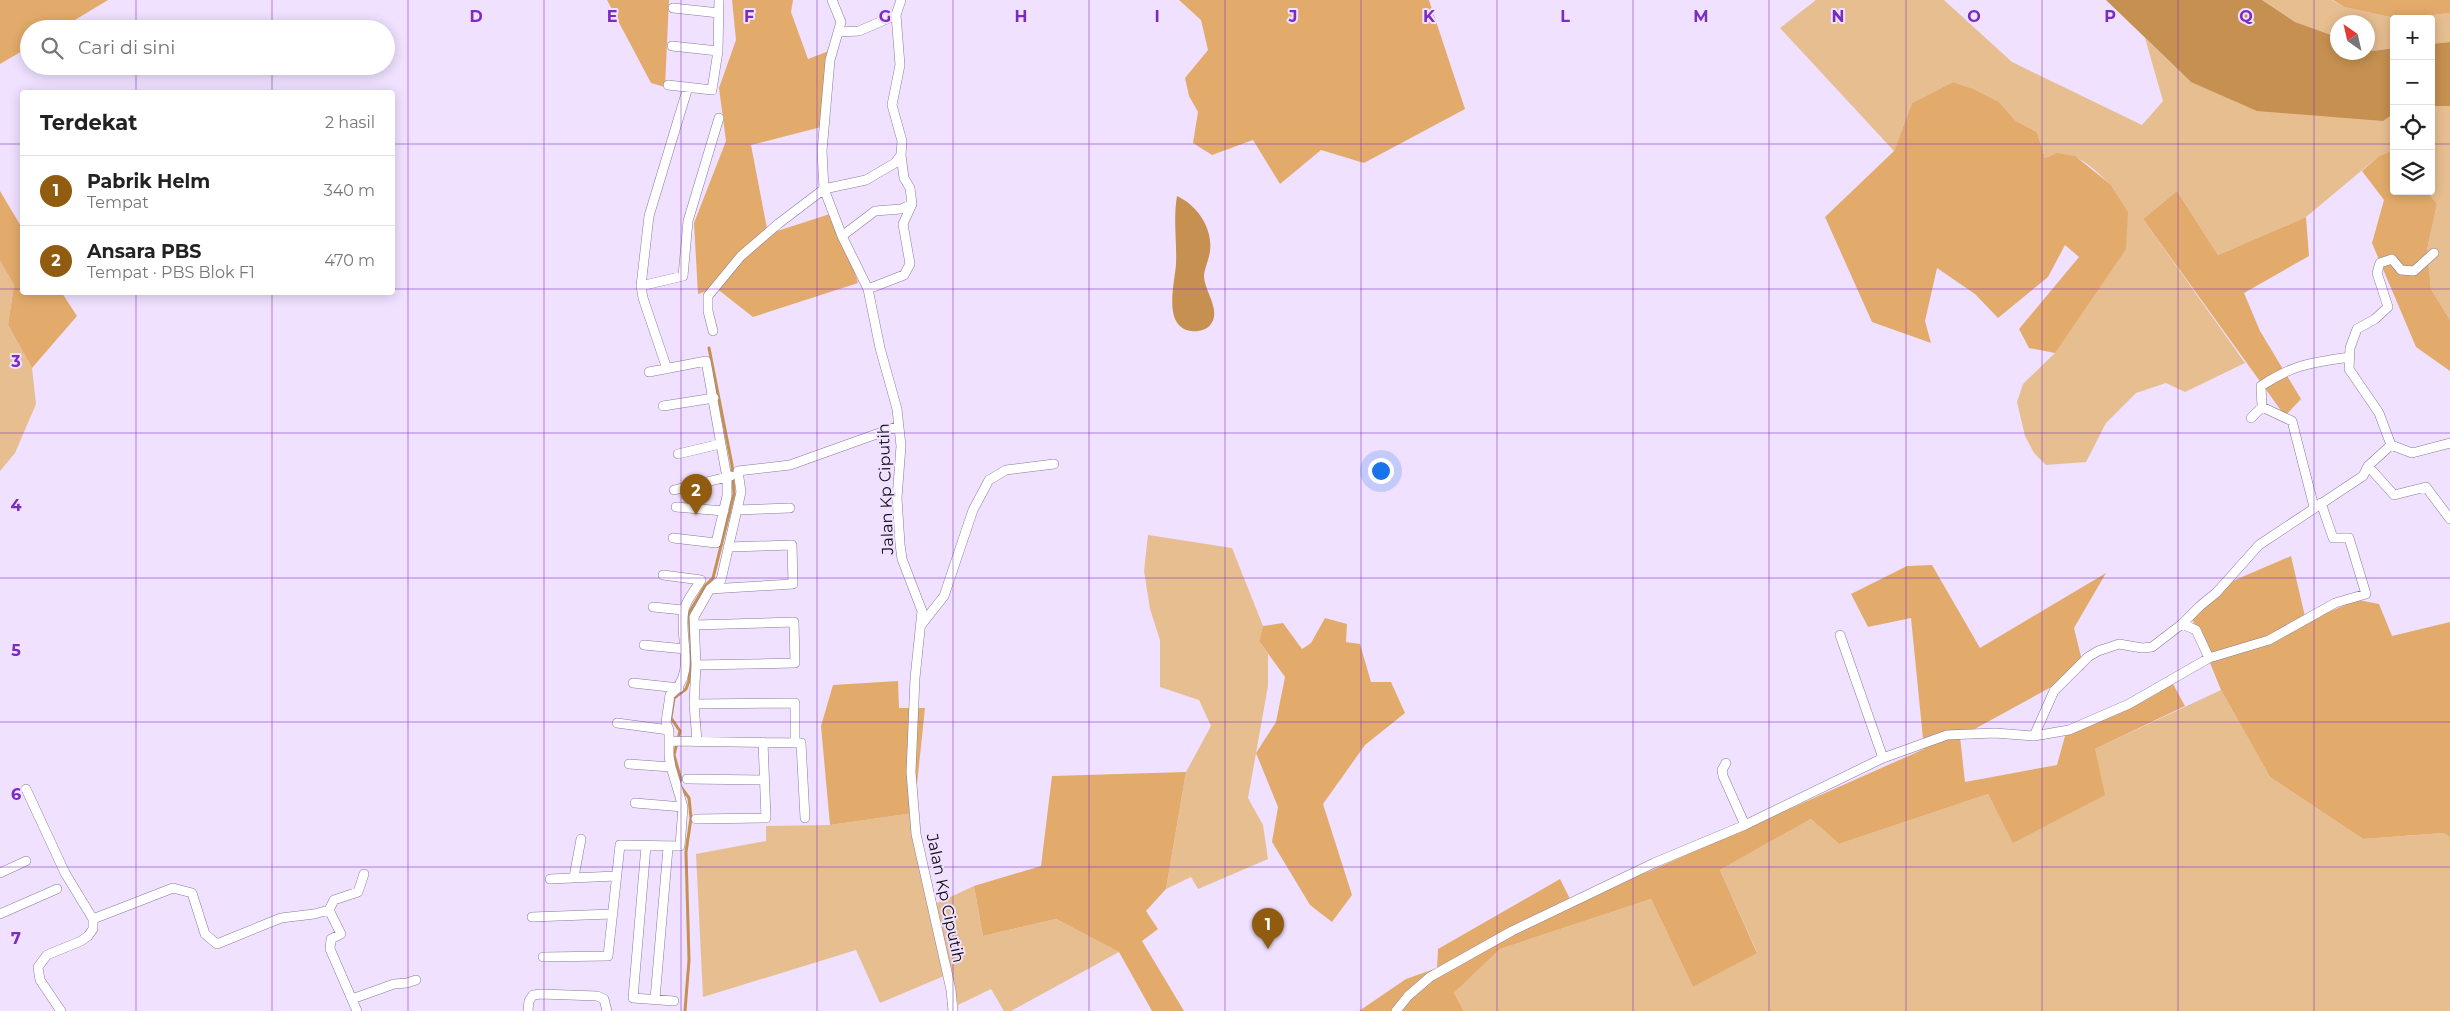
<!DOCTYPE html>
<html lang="id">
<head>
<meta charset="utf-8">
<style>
  :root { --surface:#fff; --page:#f2f2f2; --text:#222; --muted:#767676; --line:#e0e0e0; --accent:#915c0f }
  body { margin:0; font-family:Montserrat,sans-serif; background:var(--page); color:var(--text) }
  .controls { position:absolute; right:15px; top:15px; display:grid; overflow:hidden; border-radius:5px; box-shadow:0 2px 12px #0003 }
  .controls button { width:45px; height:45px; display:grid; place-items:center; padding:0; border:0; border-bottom:1px solid var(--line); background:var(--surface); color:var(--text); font:25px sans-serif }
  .compass { position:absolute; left:2330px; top:15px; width:45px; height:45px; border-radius:50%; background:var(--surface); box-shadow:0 2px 12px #0003; rotate:326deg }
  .you { position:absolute; left:1380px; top:470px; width:18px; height:18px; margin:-12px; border:4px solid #fff; border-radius:50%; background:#1a73e8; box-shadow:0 0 0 8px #1a73e833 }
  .badge { display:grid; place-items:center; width:32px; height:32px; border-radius:50%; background:var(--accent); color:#fff; font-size:16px; font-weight:700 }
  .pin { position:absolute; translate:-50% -41px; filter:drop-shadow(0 1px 2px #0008) }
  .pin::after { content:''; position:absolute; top:26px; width:18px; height:15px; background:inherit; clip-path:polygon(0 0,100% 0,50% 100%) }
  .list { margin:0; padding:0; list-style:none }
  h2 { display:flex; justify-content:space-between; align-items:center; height:65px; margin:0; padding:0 20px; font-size:21px }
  h2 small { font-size:16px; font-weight:400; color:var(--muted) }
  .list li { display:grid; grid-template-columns:32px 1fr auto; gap:15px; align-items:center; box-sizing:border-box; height:70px; padding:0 20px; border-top:1px solid var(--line) }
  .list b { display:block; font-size:19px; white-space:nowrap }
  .list p { margin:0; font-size:16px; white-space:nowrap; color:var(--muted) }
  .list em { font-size:16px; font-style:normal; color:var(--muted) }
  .icon { flex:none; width:28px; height:28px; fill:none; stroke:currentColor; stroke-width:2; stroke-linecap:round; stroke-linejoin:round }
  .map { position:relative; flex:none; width:2450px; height:1011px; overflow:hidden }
  .search { position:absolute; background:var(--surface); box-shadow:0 2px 12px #0003; left:20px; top:20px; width:375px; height:55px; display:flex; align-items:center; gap:12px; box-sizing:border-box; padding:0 18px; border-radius:28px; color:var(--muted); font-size:19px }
  .panel { position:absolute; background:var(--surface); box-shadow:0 2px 12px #0003; left:20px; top:90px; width:375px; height:205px; border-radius:5px }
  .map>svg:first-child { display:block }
  .green { fill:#e7be90 }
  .forest { fill:#e3ab6b }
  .water { fill:#c69050 }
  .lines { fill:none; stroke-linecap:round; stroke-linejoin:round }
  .stream { stroke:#c69050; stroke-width:3 }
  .street-casing { stroke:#897c97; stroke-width:10 }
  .street { stroke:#fff; stroke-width:9 }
  .grid { fill:none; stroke:#7b2cbf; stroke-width:1; stroke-opacity:0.55 }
  .labels { text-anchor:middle; stroke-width:4; stroke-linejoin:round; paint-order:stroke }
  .street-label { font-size:16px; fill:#0e0912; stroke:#efe1ff }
  .grid-label { font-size:16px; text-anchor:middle; font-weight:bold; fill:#7b2cbf; stroke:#efe1ff; stroke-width:4; stroke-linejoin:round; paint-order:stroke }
</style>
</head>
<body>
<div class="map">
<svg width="2450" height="1011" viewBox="0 0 2450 1011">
  <rect width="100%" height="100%" fill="#efe1ff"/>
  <path class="green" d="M 1816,0 L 1944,0 L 2012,62 L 2142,125 L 2163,101 L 2145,38 L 2191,82 L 2383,121 L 2394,114 L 2394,150 L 2379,156 L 2306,217 L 2218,255 L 2177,191 L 2143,219 L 2245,363 L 2185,392 L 2166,383 L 2136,393 L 2106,423 L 2086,462 L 2046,465 L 2034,453 L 2025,436 L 2017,402 L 2023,384 L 2055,353 L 2110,184 C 2090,166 2073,146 2045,158 L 2037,132 L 2016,121 L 1999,102 L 1974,89 L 1953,82 L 1912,103 L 1894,151 L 1780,28 Z
    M 2262,0 L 2332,0 L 2344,7 L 2399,19 L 2450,13 L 2450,42 L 2431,44 L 2431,19 L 2394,19 L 2394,48 L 2373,51 L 2368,48 L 2368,22 L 2338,22 L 2337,37 L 2295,22 Z
    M 2431,106 L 2450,106 L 2450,320 L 2431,289 L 2427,250 L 2437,204 L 2427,191 L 2431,191 Z
    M 0,261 L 14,285 L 8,325 L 32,368 L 36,404 L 15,453 L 0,471 Z
    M 1148,535 L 1232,548 L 1263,626 L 1259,641 L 1268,654 L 1268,686 L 1248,798 L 1263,825 L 1268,859 L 1198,889 L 1191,877 L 1166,889 L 1186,772 L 1211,726 L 1199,700 L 1160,687 L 1160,640 L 1150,609 L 1144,571 Z
    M 2221,690 L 2270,777 L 2363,839 L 2443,833 L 2450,837 L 2450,1011 L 1464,1011 L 1454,993 L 1500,949 L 1651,899 L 1693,987 L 1757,952 L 1720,870 L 1811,819 L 1839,844 L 1988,794 L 2014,842 L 2095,749 Z
    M 914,813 L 935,904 L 974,886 L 983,936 L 1056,919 L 1119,952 L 1011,1011 L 1004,1011 L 991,989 L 958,1005 L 951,973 L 880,1003 L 856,950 L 703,997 L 696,854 L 766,841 L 766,826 L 830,825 Z"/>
  <path class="forest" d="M 0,0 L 108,0 L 60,29 L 29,29 L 29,47 L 0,64 Z
    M 607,0 L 669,0 L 665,87 L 651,83 Z
    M 732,0 L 793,0 L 791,12 L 808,59 L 834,49 L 829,125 L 751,145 L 768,234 L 836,212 L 858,283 L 753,317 L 716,288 L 698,294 L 694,223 L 726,141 L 719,88 L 736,40 Z
    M 1179,0 L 1429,0 L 1465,109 L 1364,163 L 1321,150 L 1280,184 L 1253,140 L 1212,155 L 1193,143 L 1198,112 L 1189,96 L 1185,78 L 1208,50 L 1201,20 Z
    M 2333,0 L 2450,0 L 2450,13 L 2399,19 L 2344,7 Z
    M 1953,82 L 1974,89 L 1999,102 L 2016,121 L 2037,132 L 2045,158 L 2057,153 L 2075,156 L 2110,184 L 2128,212 L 2126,249 L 2055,353 L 2029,348 L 2019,329 L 2079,257 L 2065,245 L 2048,277 L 1998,318 L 1975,294 L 1937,268 L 1925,321 L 1931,343 L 1872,322 L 1825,217 L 1894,151 L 1912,103 Z
    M 2394,150 L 2394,191 L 2427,191 L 2437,204 L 2427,250 L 2431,289 L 2450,320 L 2450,371 L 2416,347 L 2372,243 L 2384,200 L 2362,171 L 2379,156 Z
    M 0,191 L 22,228 L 22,292 L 62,293 L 77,316 L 32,368 L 8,325 L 14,285 L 0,261 Z
    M 2177,191 L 2218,255 L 2306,217 L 2309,256 L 2244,293 L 2260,331 L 2301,399 L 2285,416 L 2143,219 Z
    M 2291,556 L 2306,621 L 2358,600 L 2379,604 L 2392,636 L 2450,622 L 2450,837 L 2443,833 L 2363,839 L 2270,777 L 2221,690 L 2189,611 L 2235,580 Z
    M 1932,565 L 1980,648 L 2106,573 L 2074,628 L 2084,669 L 1960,737 L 1965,782 L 2057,765 L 2065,736 L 2173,684 L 2185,706 L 2095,749 L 2105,795 L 2013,843 L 1988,794 L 1839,844 L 1811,819 L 1720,870 L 1757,953 L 1693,987 L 1651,899 L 1500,949 L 1454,993 L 1464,1011 L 1359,1011 L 1406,979 L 1437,968 L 1438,949 L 1560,879 L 1571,901 L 1650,871 L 1924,749 L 1911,618 L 1868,627 L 1851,594 L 1907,566 Z
    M 1325,618 L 1347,624 L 1346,642 L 1360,644 L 1371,682 L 1391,682 L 1405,713 L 1365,745 L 1323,804 L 1352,895 L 1332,922 L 1310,905 L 1272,842 L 1278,807 L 1256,753 L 1276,722 L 1285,677 L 1259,641 L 1263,626 L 1283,623 L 1302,649 L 1311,643 Z
    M 898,681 L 899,708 L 925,708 L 914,813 L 830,825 L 821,726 L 833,685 Z
    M 1186,772 L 1166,889 L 1146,911 L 1158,929 L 1142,941 L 1184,1011 L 1152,1011 L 1119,952 L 1056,919 L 983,936 L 974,886 L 1041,866 L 1052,776 Z"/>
  <path class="water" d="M 2106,0 L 2262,0 L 2295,22 L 2337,37 L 2338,52 L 2368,52 L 2368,48 L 2373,51 L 2394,48 L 2394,114 L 2383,121 L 2257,111 L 2191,82 Z
    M 2450,42 L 2450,106 L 2431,106 L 2431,44 Z
    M 1177,196 C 1197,205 1213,228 1210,251 C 1209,260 1204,269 1204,277 C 1205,292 1221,310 1211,324 C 1207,330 1198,332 1191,331 C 1162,327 1175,282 1176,264 C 1177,241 1173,219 1177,196 Z"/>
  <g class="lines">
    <path class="stream" d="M 685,1011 L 689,960 L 686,852 L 691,818 L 689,798 L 678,783 L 681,780 L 674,755 L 680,731 L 671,718 L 674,698 L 686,689 L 689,681 L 691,645 L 689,613 L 705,586 L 713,578 L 734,494 L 732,465 L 709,348"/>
    <defs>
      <path id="street" d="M 832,0 L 841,22 L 830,60 L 822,151 L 824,189 L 842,236 L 868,289 L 880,348 L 897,409 L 901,446 L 897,498 L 900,544 L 902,559 L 922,611 L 915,678 L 911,772 L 916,834 L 951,990 L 953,1011
        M 673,8 L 719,13
        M 840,32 L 859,31 L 896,15
        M 672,46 L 718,51
        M 668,85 L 712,90 L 718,51 L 719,0
        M 842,236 L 875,211 L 901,209 L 912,204 L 910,188 L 904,178 L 901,155
        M 641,286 L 683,276 L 688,221 L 719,118
        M 868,289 L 904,275 L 910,264 L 903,224 L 912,204
        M 713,331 L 708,311 L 708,296 L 741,256 L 778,224 L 824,189 L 866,180 L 895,163 L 901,155 L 902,141 L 892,105 L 900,65 L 896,15 L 901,0
        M 667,369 L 643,298 L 641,286 L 649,216 L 688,87
        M 649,372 L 706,361 L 727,478 L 727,496 L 716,543 L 673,538
        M 663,406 L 714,398
        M 2262,407 L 2292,421 L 2314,507
        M 2251,418 L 2262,407 L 2261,386 C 2294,364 2311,363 2349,357
        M 2391,445 L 2412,453 L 2450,443
        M 678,454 L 720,444
        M 2368,466 L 2394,495 L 2426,487 L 2450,519
        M 674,490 L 731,476
        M 676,507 L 724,511
        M 737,510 L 790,508
        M 710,589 L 793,584 L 792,545 L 728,547
        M 653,607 L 683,610
        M 922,624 L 944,596 L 973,510 L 989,480 L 1006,470 L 1054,464
        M 2182,624 L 2196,630 L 2209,658
        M 695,625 L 794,622 L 795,663 L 696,665
        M 1840,635 L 1883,758
        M 644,645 L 685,649
        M 633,683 L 679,688
        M 694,704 L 795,703 L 795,743
        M 617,723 L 669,730
        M 2034,736 L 2054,691 L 2088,657 L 2098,651 L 2119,644 L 2142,648 L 2152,647 L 2182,624 L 2200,606 L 2216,593 L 2259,545 L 2363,476 L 2368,466 L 2391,445 L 2379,413 L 2349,369 L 2350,348 L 2357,329 L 2375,319 L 2388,307 L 2377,273 L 2380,263 L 2392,259 L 2401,270 L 2414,271 L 2434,253
        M 670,741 L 801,743 L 805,818
        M 697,741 L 694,704 L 696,665 L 694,617 L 710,589 L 721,580 L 741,492 L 738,471 L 790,465 L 899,426
        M 1726,763 L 1722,770 L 1723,776 L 1745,825
        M 629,764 L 671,767
        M 687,779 L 764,780
        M 26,789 L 65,873 L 93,919 L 93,929 L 88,936 L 81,941 L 47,955 L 38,967 L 40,980 L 61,1011
        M 635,803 L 683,807
        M 696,819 L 766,818 L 763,742
        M 646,846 L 633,998 L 674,1001
        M 0,873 L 26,861
        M 574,877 L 581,839
        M 550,879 L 616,876
        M 329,910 L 341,934 L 331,939 L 330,949 L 357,1011
        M 0,914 L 57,889
        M 532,917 L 612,914
        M 93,919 L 173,888 L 192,893 L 205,934 L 217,944 L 281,918 L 314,914 L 329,910 L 334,900 L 358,892 L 364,874
        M 543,957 L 608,956 L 620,845 L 680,846 L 683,807 L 671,767 L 669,756 L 669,730 L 666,722 L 670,695 C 698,673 678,638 684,610 C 686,600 696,589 701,580 L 663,575
        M 352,999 L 394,984 L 407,983 L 416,980
        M 655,999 L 668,848
        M 528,1011 L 529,1001 L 533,995 L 541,994 L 597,996 L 604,999 L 607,1011
        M 1396,1011 L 1408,996 L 1430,977 L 1512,931 L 1654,863 L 1745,825 L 1883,758 L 1947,735 L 1995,733 L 2034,736 L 2069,730 L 2129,704 L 2209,658 L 2269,640 L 2335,603 L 2366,594 L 2349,538 L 2333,538 L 2321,503"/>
    </defs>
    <use href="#street" class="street-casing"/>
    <use href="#street" class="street"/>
  </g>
  <path class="grid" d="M 136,0 L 136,29M 272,0 L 272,29M 408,0 L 408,1011M 544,0 L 544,1011M 681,0 L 681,1011M 817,0 L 817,1011M 953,0 L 953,1011M 1089,0 L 1089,1011M 1225,0 L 1225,1011M 1361,0 L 1361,1011M 1497,0 L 1497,1011M 1633,0 L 1633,1011M 1769,0 L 1769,1011M 1906,0 L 1906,1011M 2042,0 L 2042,1011M 2178,0 L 2178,1011M 2314,0 L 2314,1011M 136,66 L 136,92M 272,66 L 272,92M 0,144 L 22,144M 392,144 L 2394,144M 2431,144 L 2450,144M 0,289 L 22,289M 392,289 L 2450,289M 136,292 L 136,1011M 272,292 L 272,1011M 0,433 L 2450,433M 0,578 L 2450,578M 0,722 L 2450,722M 0,867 L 2450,867"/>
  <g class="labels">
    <g class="street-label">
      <text transform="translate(885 489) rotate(-92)" y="6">Jalan Kp Ciputih</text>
      <text transform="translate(946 898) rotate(78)" y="6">Jalan Kp Ciputih</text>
    </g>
  </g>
  <g class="grid-label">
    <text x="476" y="22">D</text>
    <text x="612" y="22">E</text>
    <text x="749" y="22">F</text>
    <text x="885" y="22">G</text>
    <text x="1021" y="22">H</text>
    <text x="1157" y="22">I</text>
    <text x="1293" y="22">J</text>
    <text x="1429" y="22">K</text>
    <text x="1565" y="22">L</text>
    <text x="1701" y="22">M</text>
    <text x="1838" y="22">N</text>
    <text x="1974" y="22">O</text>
    <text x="2110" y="22">P</text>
    <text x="2246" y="22">Q</text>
    <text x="16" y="367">3</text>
    <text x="16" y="511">4</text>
    <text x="16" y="656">5</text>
    <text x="16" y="800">6</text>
    <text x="16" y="944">7</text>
  </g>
</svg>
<div class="controls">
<button>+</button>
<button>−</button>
<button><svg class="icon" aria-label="locate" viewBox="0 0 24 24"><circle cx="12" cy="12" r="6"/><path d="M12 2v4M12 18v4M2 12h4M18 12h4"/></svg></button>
<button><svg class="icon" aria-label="layers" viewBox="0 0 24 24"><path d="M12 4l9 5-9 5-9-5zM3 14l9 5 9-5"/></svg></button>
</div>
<svg class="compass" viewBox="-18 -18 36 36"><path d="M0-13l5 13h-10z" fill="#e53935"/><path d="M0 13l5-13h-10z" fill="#767676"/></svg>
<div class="you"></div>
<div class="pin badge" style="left:1268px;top:949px">1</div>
<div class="pin badge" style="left:696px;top:515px">2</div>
<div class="search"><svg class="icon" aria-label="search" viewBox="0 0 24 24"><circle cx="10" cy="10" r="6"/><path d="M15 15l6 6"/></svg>Cari di sini</div>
<section class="panel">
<h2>Terdekat<small>2 hasil</small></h2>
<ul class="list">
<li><span class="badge">1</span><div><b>Pabrik Helm</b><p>Tempat</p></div><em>340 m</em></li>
<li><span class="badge">2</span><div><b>Ansara PBS</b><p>Tempat · PBS Blok F1</p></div><em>470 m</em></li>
</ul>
</section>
</div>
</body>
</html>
